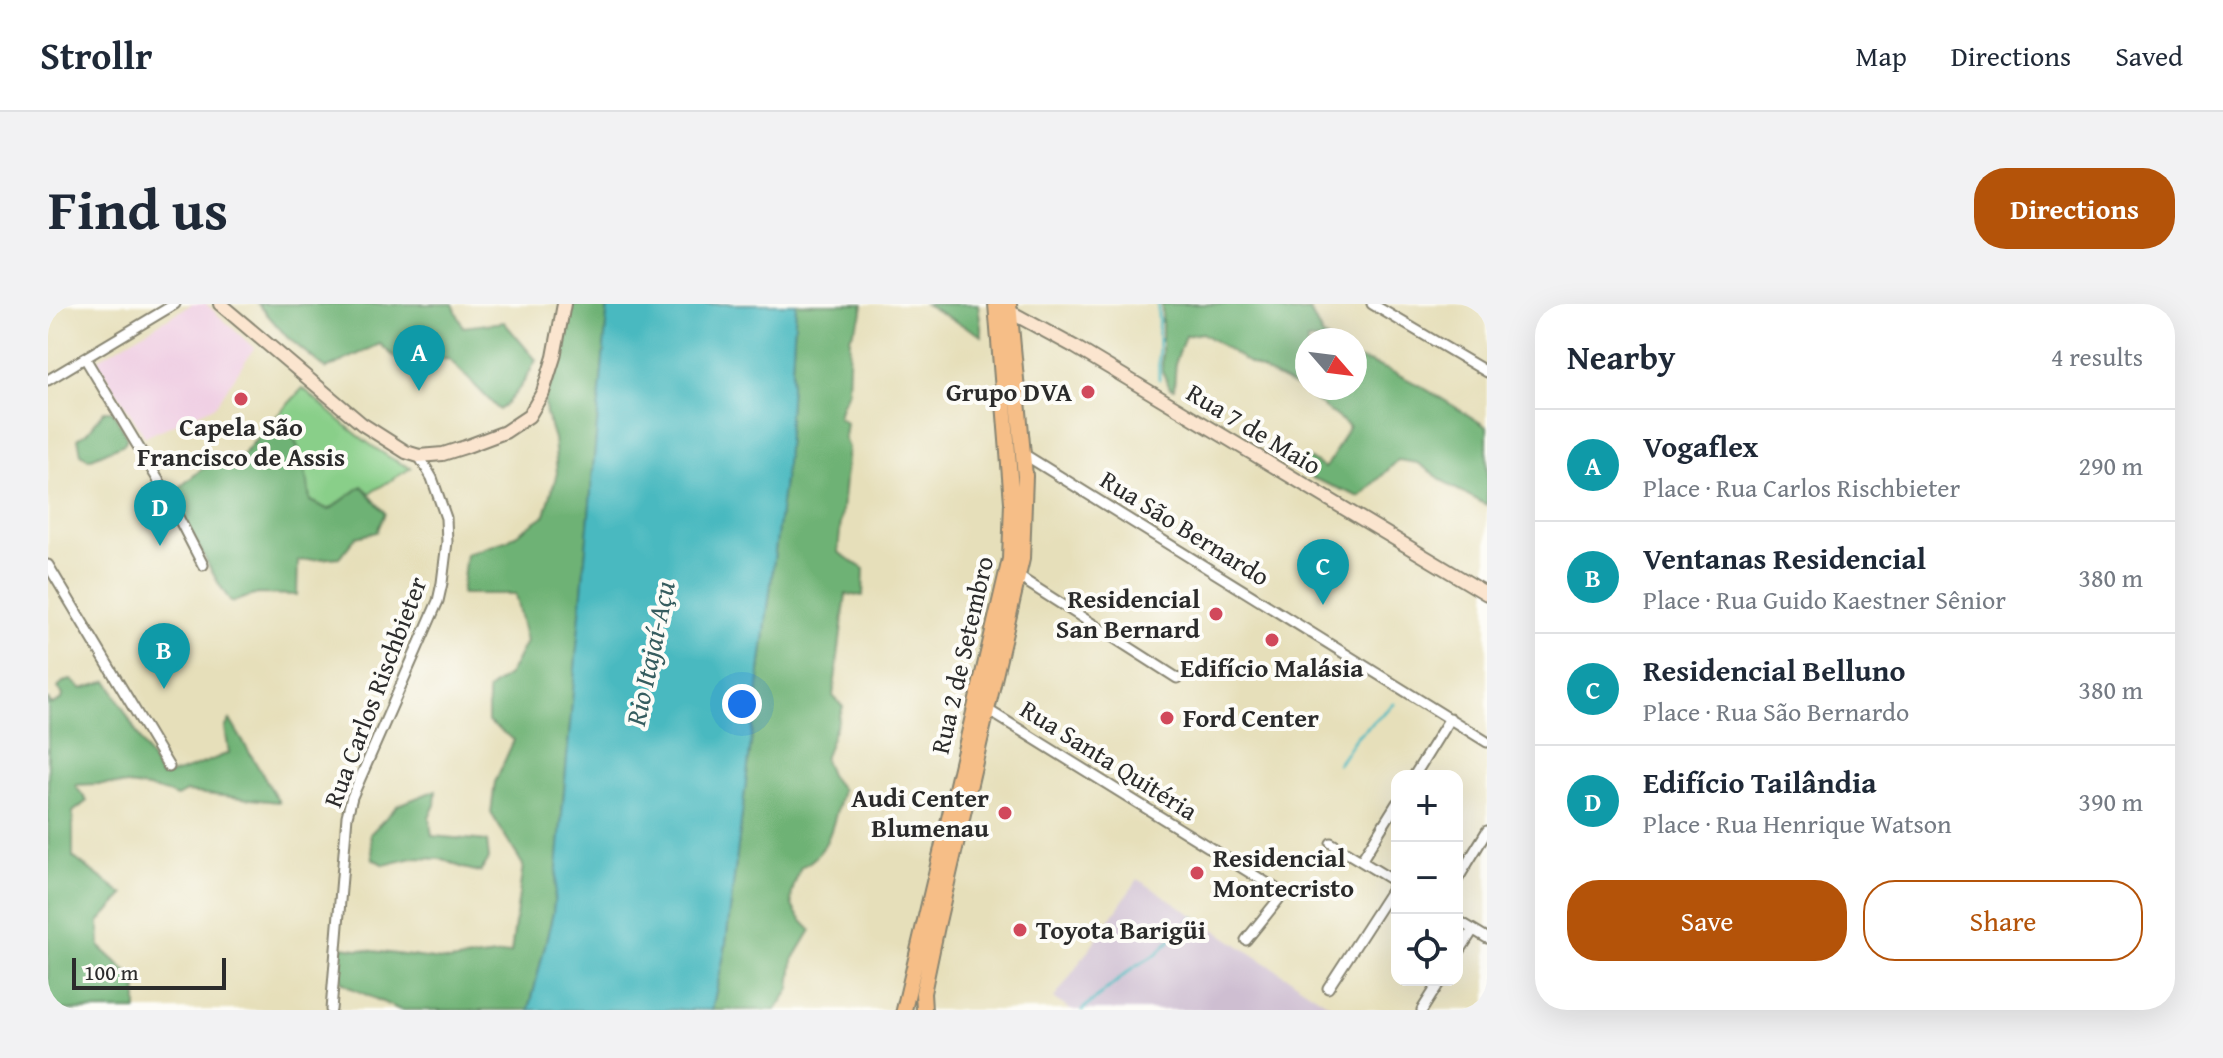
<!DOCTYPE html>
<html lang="en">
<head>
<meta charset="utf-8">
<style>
  :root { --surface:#fff; --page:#f2f2f3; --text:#1f2937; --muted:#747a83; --line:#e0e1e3; --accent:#b45309 }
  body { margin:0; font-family:"Gentium Book Plus",serif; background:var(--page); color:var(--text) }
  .controls { position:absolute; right:24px; bottom:24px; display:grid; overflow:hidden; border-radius:16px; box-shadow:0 8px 32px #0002 }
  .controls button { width:72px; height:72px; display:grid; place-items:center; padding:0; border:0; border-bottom:2px solid var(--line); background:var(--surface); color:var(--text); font:40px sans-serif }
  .compass { position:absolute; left:1247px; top:24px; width:72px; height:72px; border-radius:50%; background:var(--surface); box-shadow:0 8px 32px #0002; rotate:118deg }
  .scale { position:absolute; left:24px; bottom:20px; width:154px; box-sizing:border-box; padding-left:8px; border:4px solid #2b2b2b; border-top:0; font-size:22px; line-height:28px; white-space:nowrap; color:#2b2b2b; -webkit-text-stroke:6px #fdfcf7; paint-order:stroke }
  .you { position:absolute; left:694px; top:400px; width:28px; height:28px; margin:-20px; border:6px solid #fff; border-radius:50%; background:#1a73e8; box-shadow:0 0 0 12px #1a73e833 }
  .badge { display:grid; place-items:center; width:52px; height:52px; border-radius:50%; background:var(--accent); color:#fff; font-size:26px; font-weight:700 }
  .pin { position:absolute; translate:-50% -66px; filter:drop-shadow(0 2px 4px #0008) }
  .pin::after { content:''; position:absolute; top:42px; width:28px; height:24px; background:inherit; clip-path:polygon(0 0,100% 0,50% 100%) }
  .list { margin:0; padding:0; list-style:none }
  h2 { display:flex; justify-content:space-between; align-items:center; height:104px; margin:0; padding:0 32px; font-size:34px }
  h2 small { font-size:26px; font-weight:400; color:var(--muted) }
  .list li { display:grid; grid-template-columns:52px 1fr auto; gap:24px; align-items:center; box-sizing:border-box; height:112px; padding:0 32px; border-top:2px solid var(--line) }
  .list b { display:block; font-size:30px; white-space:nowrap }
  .list p { margin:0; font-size:26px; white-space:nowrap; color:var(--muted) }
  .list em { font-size:26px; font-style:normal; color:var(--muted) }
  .actions { display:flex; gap:16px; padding:24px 32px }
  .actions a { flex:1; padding:18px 0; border:2px solid var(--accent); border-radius:32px; text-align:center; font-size:28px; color:var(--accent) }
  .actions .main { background:var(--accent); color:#fff }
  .icon { flex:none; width:44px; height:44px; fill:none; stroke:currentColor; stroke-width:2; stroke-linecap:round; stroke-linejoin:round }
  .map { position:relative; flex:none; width:1439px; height:706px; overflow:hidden; border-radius:32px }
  header { display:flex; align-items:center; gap:48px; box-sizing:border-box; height:112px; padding:0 40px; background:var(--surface); border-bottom:2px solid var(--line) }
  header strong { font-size:38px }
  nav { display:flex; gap:44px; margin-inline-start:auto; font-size:28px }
  .intro { display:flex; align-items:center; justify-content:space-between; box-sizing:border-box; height:192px; padding:0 48px }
  h1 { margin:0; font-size:56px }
  .button { padding:20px 36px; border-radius:32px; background:var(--accent); color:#fff; font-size:28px; font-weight:700 }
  main { display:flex; gap:48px; padding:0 48px }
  aside { flex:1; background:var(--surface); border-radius:32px; box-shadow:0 8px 32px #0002 }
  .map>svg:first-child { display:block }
  .built { fill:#f0d0e4 }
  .industrial { fill:#cebed1 }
  .green { fill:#89cf89; stroke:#5a7d5a; stroke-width:2 }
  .forest { fill:#6eb275; stroke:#4c6e50; stroke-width:2 }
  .water { fill:#4ab9c0; stroke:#3a7276; stroke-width:2 }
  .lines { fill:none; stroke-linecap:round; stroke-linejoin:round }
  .stream { stroke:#4ab9c0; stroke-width:3 }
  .street-casing { stroke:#888572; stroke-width:13 }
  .secondary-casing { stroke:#888572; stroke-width:16 }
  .primary-casing { stroke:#888572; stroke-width:18 }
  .street { stroke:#fff; stroke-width:9 }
  .secondary { stroke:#fbe5cf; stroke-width:12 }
  .primary { stroke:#f6be87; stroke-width:14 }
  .poi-dot { fill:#d1495b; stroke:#fdfcf7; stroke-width:3 }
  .labels { text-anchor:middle; stroke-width:8; stroke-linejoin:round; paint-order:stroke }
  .poi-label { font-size:26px; font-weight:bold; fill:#2b2b2b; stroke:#fdfcf7; text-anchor:end }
  .street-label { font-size:26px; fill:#2b2b2b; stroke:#fdfcf7 }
  .water-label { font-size:28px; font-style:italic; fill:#365d5f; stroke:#fdfcf7 }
</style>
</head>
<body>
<header>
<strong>Strollr</strong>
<nav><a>Map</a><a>Directions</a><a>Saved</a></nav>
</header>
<div class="intro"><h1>Find us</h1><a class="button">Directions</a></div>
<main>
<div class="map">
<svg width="1439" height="706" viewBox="0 0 1439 706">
  <rect width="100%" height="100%" fill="#fdfcf7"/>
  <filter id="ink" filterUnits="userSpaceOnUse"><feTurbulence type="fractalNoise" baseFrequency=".0125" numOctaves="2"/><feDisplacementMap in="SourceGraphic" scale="16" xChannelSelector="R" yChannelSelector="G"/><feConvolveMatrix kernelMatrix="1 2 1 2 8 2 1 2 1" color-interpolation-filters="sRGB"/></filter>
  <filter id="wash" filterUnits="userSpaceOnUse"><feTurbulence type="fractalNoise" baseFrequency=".006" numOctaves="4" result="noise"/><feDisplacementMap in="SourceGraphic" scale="32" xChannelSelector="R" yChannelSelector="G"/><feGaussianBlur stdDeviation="1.8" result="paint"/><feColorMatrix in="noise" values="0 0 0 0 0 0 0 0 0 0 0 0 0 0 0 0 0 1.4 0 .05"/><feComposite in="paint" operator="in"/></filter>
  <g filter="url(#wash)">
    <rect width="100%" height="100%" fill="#e6dfba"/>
    <path class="built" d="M 144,0 L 158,0 L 206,44 L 167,102 L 97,133 L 49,56 Z"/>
    <path class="industrial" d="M 1090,575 L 1282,701 L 1279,706 L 1023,706 L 1006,695 Z"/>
    <path class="green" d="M 255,84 C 286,111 325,149 363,164 L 322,189 L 314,182 L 281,206 L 262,197 L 260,178 L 229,112 Z"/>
    <path class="forest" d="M 210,0 L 405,0 L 415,23 L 456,18 L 488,56 C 478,76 468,92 451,106 L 401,55 L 351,57 L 332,40 L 278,65 L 239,33 Z
      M 524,0 L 560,0 L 505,609 L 481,706 L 352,706 L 303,684 L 293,677 L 294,643 L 401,657 L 463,649 L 475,561 L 443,509 L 447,478 L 466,436 L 440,418 L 440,386 L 461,370 L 478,338 L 467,290 L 413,290 L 418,250 L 460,236 L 497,211 L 509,169 L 506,135 L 498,110 L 496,92 L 507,73 L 516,46 Z
      M 748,0 L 815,0 L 813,13 L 802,33 L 800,88 L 793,101 L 790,113 L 798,119 L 796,134 L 800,144 L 790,248 L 816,265 L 815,292 L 798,290 L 785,392 L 795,403 L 776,455 L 782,471 L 794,486 C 786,514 783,550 753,563 C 741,595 736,600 763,626 L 745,656 L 742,685 L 728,706 L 664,706 L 677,646 L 738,160 Z
      M 877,0 L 930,0 L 934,32 Z
      M 1114,0 L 1225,0 L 1239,8 L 1262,7 L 1274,31 L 1280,36 L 1259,36 L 1259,84 L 1307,84 L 1307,54 C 1356,68 1396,96 1439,123 L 1439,201 L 1404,183 L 1370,159 L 1350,156 L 1312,193 L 1264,174 L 1250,156 L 1259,153 L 1277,164 L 1284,154 L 1301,122 L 1250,84 L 1201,59 L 1154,29 L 1137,32 L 1128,57 L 1126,85 L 1122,84 L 1114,67 Z
      M 56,107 L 65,107 L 79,134 L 76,140 L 41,155 L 33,150 L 30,134 L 40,128 Z
      M 229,112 C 254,138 257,163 262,197 L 281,206 L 314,182 L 337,209 L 329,228 L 308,233 L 292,253 L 250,257 L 249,291 L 210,290 L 183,298 C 161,268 147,232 128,198 L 132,183 L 155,164 L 189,157 Z
      M 23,376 L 34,385 L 60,377 L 113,473 C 137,468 158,458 181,449 L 177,424 L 182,416 L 231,498 L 138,488 L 129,493 C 98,479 61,479 27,481 L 39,497 L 25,508 L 25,553 L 76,591 L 51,618 L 52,643 L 89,677 L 89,706 L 0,706 L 0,395 L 3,401 L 14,395 L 15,391 L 10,384 L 15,378 Z
      M 388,486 L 387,501 L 381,513 L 384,532 L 439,537 L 441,555 L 432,568 L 415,564 L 395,555 L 365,554 L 336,561 L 325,555 L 322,530 L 350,501 Z"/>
    <path class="water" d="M 560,0 L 748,0 L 738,160 L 677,646 L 664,706 L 481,706 L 505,609 Z"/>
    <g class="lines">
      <path class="stream" d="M 1110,0 L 1111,75
        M 1290,460 L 1308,433 L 1346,400
        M 1034,706 L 1086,663 L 1107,651 L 1146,613"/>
    </g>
  </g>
  <g filter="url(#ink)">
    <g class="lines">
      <defs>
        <path id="street" d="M 1324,0 L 1439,68
          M 37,54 L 115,184 L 155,261
          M 0,76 L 127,0
          M 974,149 L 1439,438
          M 0,261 L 121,463
          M 971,273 L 1129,374
          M 940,406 L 1230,586 L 1232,591 L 1230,596 L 1198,636
          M 1366,472 L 1402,414
          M 1283,539 L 1349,579
          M 1313,557 L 1349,499
          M 1409,576 L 1439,527
          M 1409,616 L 1439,634
          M 1409,651 L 1425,626
          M 1280,684 L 1348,579
          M 283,706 L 299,512 L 304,493 L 390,297 L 394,279 L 399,238 L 398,214 L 384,174 L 371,152
          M 1374,706 L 1393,676"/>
        <path id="secondary" d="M 172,0 L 314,120 L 358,148 L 371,152 L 395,150 L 417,143 L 457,128 L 481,112 L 495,88 L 506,53 L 516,0
          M 955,4 L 1027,43 L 1439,290"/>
        <path id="primary" d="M 856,706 L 962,255 L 964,198 L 948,0
          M 876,706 L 875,689 L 889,622 L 974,255 L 977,172 L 961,0"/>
      </defs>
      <use href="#street" class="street-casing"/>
      <use href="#secondary" class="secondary-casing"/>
      <use href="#primary" class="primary-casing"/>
      <use href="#street" class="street"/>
      <use href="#secondary" class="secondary"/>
      <use href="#primary" class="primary"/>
    </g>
  </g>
  <g class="poi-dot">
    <circle cx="1040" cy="88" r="8"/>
    <circle cx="193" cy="95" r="8"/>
    <circle cx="1168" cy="310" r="8"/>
    <circle cx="1224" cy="336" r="8"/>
    <circle cx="1119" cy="414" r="8"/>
    <circle cx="957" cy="509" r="8"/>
    <circle cx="1149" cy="569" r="8"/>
    <circle cx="972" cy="626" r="8"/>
  </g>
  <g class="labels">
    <g class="poi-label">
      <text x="1024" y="97">Grupo DVA</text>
      <text x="193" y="132" text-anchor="middle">Capela São<tspan x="193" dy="30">Francisco de Assis</tspan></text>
      <text x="1152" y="304">Residencial<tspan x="1152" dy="30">San Bernard</tspan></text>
      <text x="1224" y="373" text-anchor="middle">Edifício Malásia</text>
      <text x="1135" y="423" text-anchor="start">Ford Center</text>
      <text x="941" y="503">Audi Center<tspan x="941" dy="30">Blumenau</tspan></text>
      <text x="1165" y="563" text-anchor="start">Residencial<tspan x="1165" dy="30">Montecristo</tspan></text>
      <text x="988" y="635" text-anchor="start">Toyota Barigüi</text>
    </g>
    <g class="street-label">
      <text transform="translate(1206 125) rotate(31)" y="9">Rua 7 de Maio</text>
      <text transform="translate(1137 224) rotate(32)" y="9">Rua São Bernardo</text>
      <text transform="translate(914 351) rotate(-77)" y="9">Rua 2 de Setembro</text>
      <text transform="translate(327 388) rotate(-69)" y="9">Rua Carlos Rischbieter</text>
      <text transform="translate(1061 456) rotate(32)" y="9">Rua Santa Quitéria</text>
    </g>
    <g class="water-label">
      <text transform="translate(602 349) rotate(-78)" y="10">Rio Itajaí-Açu</text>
    </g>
  </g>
</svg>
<div class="controls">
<button>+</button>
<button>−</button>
<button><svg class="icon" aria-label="locate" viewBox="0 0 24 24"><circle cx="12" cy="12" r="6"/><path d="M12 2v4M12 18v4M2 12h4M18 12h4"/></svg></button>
</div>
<svg class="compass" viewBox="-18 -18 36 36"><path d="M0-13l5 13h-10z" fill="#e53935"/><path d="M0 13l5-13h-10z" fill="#747a83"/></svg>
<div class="scale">100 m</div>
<div class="you"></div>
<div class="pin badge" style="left:371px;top:87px;background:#0f9aa8">A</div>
<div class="pin badge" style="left:116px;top:385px;background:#0f9aa8">B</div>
<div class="pin badge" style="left:1275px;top:301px;background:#0f9aa8">C</div>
<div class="pin badge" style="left:112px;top:242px;background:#0f9aa8">D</div>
</div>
<aside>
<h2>Nearby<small>4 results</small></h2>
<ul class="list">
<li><span class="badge" style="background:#0f9aa8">A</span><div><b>Vogaflex</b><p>Place · Rua Carlos Rischbieter</p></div><em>290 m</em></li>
<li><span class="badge" style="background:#0f9aa8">B</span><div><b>Ventanas Residencial</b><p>Place · Rua Guido Kaestner Sênior</p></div><em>380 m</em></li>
<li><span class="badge" style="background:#0f9aa8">C</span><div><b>Residencial Belluno</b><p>Place · Rua São Bernardo</p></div><em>380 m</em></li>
<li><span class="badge" style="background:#0f9aa8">D</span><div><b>Edifício Tailândia</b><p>Place · Rua Henrique Watson</p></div><em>390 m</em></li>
</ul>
<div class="actions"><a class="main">Save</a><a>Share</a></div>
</aside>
</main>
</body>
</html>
